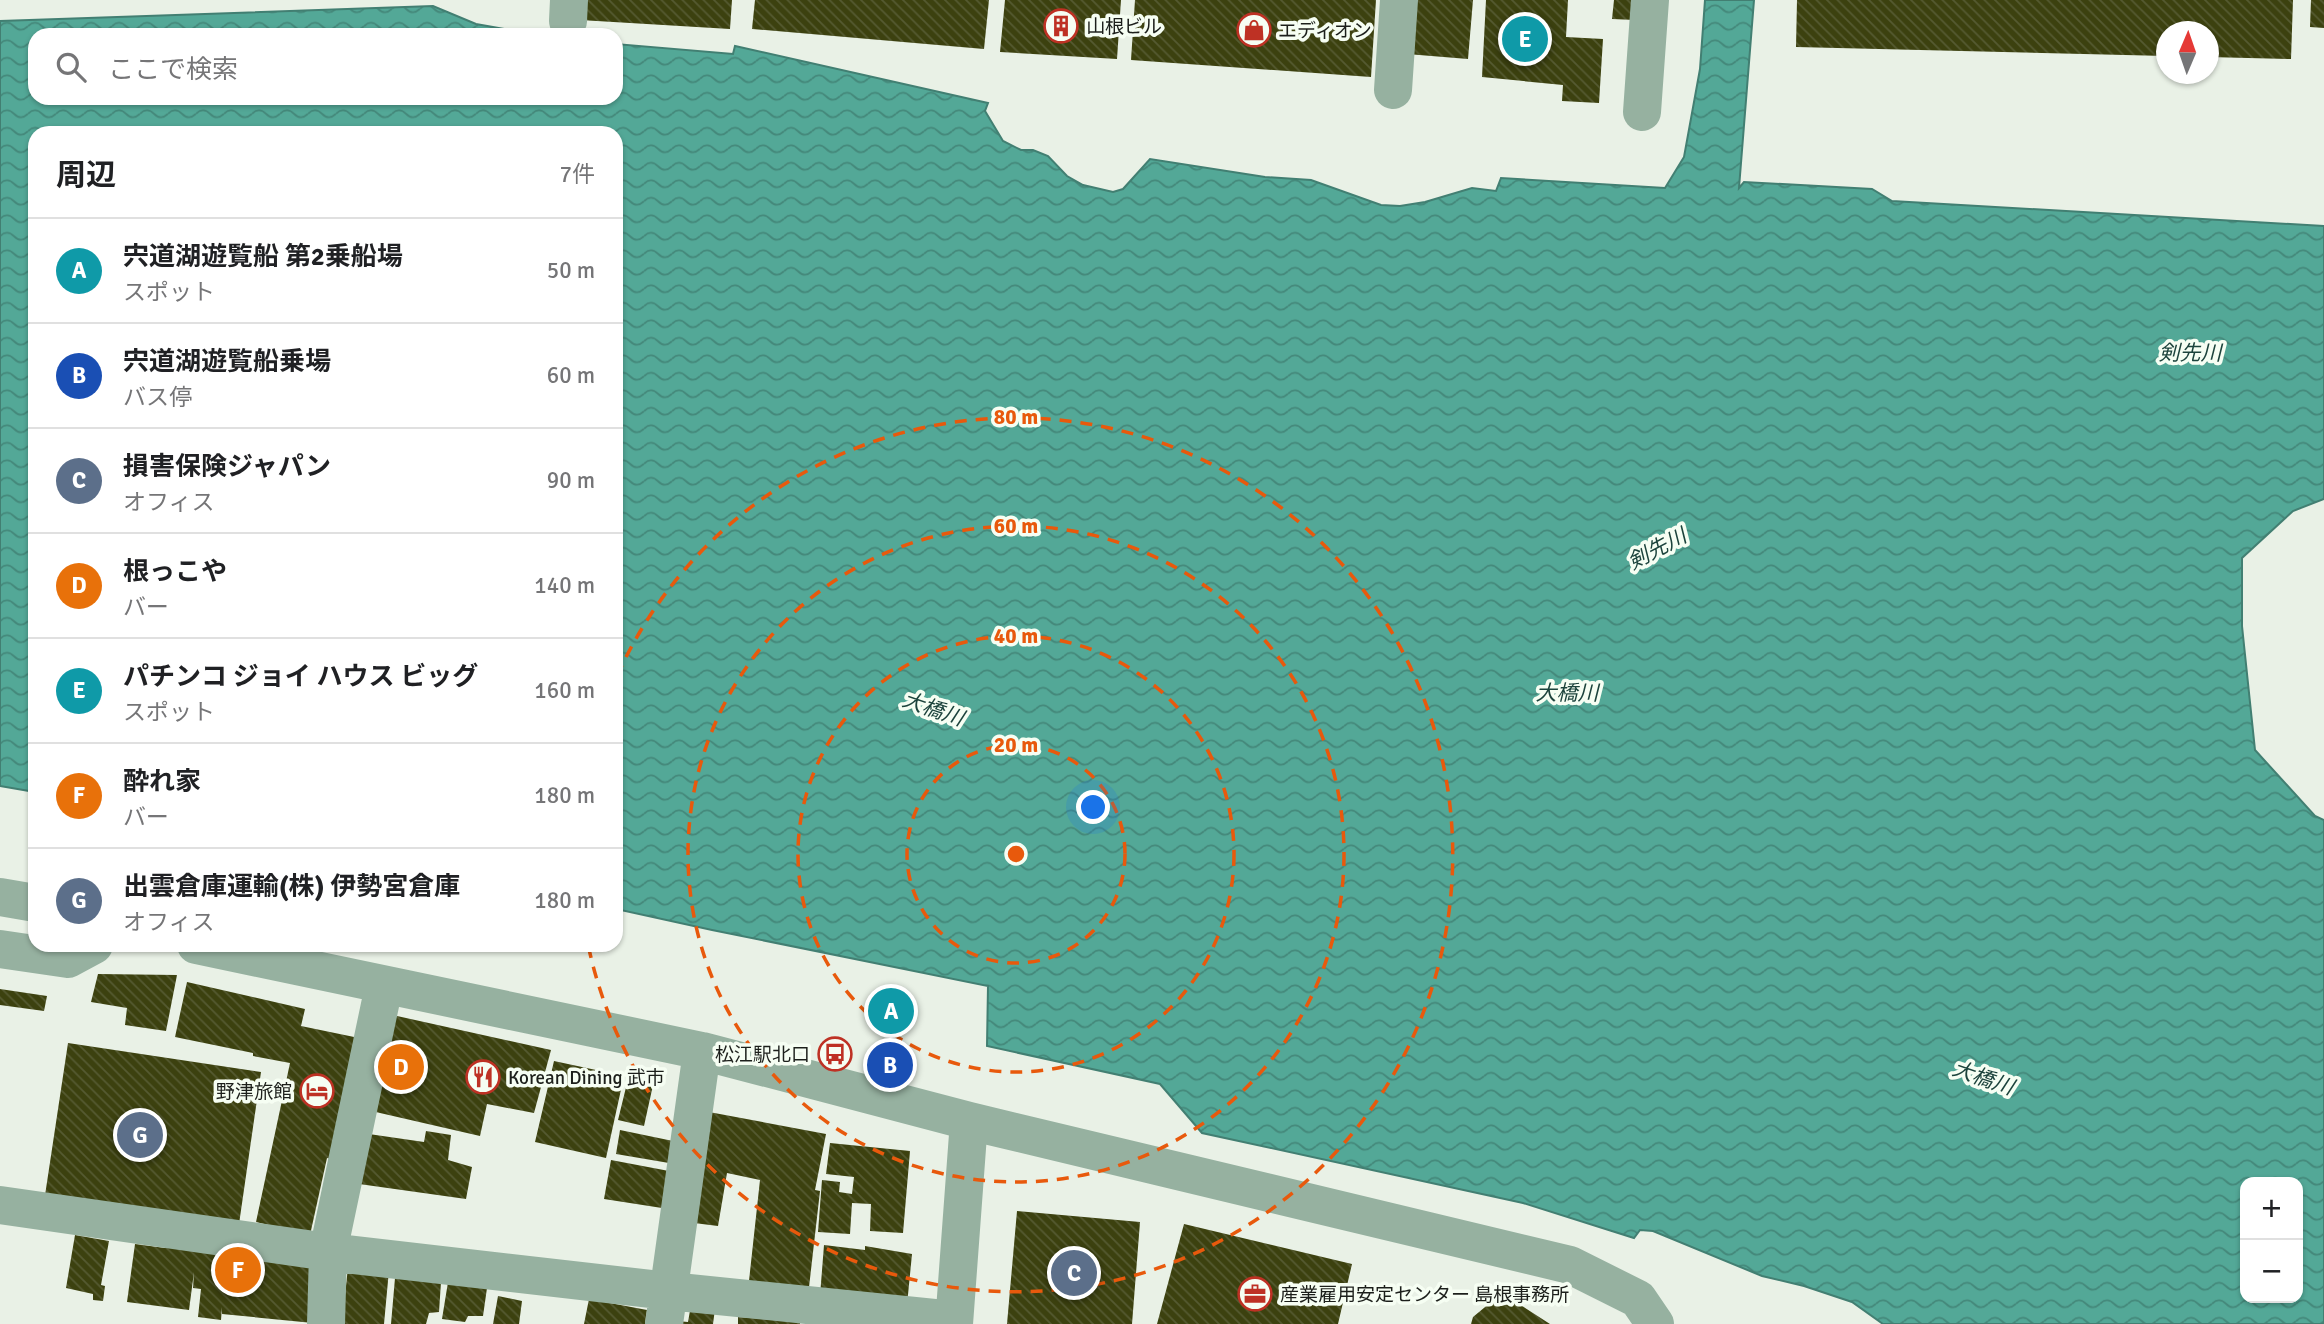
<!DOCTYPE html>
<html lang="ja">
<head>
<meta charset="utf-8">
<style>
  :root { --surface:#fff; --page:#f6f6f6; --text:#202124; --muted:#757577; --line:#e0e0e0; --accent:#0f766e }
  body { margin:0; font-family:Signika,"Noto Sans JP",sans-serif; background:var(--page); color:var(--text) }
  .controls { position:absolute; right:21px; bottom:21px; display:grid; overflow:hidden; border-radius:14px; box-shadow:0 2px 5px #0004 }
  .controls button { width:63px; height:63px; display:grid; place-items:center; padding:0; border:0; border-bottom:2px solid var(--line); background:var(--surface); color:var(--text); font:35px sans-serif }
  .compass { position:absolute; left:2156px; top:21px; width:63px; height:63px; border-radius:50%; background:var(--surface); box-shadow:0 2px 5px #0004; rotate:2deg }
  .you { position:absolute; left:1094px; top:808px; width:24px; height:24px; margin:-18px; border:5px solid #fff; border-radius:50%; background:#1a73e8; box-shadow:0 0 0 10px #1a73e833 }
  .badge { display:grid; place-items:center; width:46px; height:46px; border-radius:50%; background:var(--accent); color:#fff; font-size:23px; font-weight:700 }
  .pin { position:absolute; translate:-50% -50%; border:4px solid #fff; box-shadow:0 2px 7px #0006 }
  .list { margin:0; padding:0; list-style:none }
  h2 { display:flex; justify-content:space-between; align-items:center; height:91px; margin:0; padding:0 28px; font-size:30px }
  h2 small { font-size:23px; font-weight:400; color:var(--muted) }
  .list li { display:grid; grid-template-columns:46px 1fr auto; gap:21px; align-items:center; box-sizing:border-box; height:105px; padding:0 28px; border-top:2px solid var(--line) }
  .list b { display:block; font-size:26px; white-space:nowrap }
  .list p { margin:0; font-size:23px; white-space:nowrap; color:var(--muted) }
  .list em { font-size:23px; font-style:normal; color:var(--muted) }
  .icon { flex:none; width:38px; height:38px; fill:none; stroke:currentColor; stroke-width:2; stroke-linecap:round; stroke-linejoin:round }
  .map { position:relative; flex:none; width:2324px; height:1324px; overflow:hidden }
  .search { position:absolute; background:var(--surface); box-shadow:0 2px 5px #0004; left:28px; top:28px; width:595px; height:77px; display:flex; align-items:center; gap:18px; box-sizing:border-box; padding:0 24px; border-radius:21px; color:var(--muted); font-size:26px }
  .panel { position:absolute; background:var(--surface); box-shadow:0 2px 5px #0004; left:28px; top:126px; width:595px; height:826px; border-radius:21px }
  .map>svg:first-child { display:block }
  .water { fill:url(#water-waves); stroke:#427f72; stroke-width:2; fill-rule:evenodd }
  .building { fill:url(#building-back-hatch) }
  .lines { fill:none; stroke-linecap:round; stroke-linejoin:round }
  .minor { stroke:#96b1a0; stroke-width:38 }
  .ring { fill:none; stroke:#e8590c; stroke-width:3.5; stroke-dasharray:12 9 }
  .labels { text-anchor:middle; stroke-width:7; stroke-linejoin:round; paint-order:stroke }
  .poi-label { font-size:19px; fill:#1c1f1b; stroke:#f6fef3; text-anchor:start }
  .water-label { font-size:21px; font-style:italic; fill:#1c433c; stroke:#f6fef3 }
  .centre { fill:#e8590c; stroke:#f6fef3; stroke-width:3.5 }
  .ring-label { font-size:21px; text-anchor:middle; font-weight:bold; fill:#e8590c; stroke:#f6fef3; stroke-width:7; stroke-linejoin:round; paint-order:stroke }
</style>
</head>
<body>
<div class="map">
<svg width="2324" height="1324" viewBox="0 0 2324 1324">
  <defs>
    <pattern id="water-waves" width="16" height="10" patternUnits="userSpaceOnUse" patternTransform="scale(1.75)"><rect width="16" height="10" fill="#53a897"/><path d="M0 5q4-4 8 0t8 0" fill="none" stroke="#44887a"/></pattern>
    <pattern id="building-back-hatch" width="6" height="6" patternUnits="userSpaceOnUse" patternTransform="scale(1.75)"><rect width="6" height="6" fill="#3c410f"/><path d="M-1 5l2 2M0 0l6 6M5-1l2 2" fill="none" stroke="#555a31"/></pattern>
  </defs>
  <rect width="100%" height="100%" fill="#e9f1e6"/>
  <path class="water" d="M 1705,0 L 1754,0 L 1739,188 L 1744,182 L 1872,189 L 1892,201 L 2324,226 L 2324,499 L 2293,511 L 2242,558 L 2242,626 L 2255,750 L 2315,816 L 2324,820 L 2324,1324 L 1883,1324 L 1852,1302 L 1804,1286 L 1762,1276 L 1653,1231 L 1640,1230 L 1634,1238 L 1523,1203 L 1202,1133 L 1160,1084 L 987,1046 L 988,986 L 712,930 L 616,909 L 616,133 L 35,133 L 35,792 L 0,786 L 0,21 L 433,6 L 476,24 L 539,35 L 35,35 L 35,98 L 616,98 L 616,44 L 733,54 L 735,46 L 988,103 L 985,111 L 1003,141 L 1021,150 L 1033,150 L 1048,156 L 1067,176 L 1083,185 L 1113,192 L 1123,189 L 1150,159 L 1265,177 L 1311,180 L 1381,205 L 1400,206 L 1425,202 L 1472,188 L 1496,191 L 1501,178 L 1665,188 L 1684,157 L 1700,69 ZM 2245,1182 L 2298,1182 L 2298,1298 L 2245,1298 Z"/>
  <path class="building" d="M 580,0 L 732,0 L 730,29 L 580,20 Z
    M 755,0 L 989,0 L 984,49 L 752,29 Z
    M 1005,0 L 1121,0 L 1117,59 L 1000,52 Z
    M 1135,0 L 1376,0 L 1371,77 L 1131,60 Z
    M 1410,0 L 1473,0 L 1468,59 L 1407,54 Z
    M 1486,0 L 1568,0 L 1566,37 L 1603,39 L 1599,103 L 1562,101 L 1563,85 L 1482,77 Z
    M 1614,0 L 1637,0 L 1635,20 L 1612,19 Z
    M 1797,0 L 2293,0 L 2291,59 L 2208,57 L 2208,32 L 2166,32 L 2166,56 L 1796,47 Z
    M 2311,0 L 2324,0 L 2324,28 L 2310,27 Z
    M 98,974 L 177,975 L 166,1031 L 125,1025 L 127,1008 L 91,1002 Z
    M 187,982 L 305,1009 L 301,1026 L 359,1038 L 336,1160 L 327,1158 L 310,1235 L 256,1222 L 290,1063 L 253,1056 L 253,1053 L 175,1037 Z
    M 0,989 L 47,996 L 44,1011 L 0,1005 Z
    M 876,998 L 909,1003 L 906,1023 L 873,1019 Z
    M 388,1014 L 551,1050 L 534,1113 L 487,1104 L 480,1136 L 367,1110 Z
    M 68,1043 L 261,1072 L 238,1231 L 44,1202 Z
    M 554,1061 L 624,1076 L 606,1158 L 535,1142 Z
    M 630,1071 L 655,1076 L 644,1126 L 618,1120 Z
    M 709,1112 L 826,1134 L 815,1190 L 820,1191 L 808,1296 L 748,1290 L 760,1180 L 727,1173 L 718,1226 L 686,1222 Z
    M 620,1130 L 673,1141 L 669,1163 L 616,1154 Z
    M 426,1131 L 451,1135 L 448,1160 L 472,1167 L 466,1199 L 352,1183 L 362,1133 L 424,1142 Z
    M 830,1143 L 910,1151 L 903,1233 L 870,1231 L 871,1204 L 852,1203 L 850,1234 L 818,1232 L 822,1180 L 840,1182 L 839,1192 L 852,1194 L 854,1177 L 826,1174 Z
    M 611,1160 L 669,1171 L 662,1208 L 604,1199 Z
    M 1017,1211 L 1140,1222 L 1132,1324 L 1007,1324 Z
    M 1184,1224 L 1352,1264 L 1338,1324 L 1157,1324 Z
    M 75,1235 L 109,1241 L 101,1285 L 105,1286 L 103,1301 L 93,1300 L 93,1294 L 66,1288 Z
    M 166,1236 L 309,1255 L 313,1323 L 222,1314 L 222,1307 L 221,1320 L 198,1317 L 201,1289 L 193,1288 L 194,1272 L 189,1310 L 127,1302 L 135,1244 L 165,1248 Z
    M 824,1245 L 865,1250 L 865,1246 L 912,1254 L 907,1305 L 820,1296 Z
    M 348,1267 L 389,1270 L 384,1324 L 342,1324 Z
    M 449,1276 L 488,1281 L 483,1316 L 468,1316 L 465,1322 L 442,1319 Z
    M 395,1278 L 441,1282 L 439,1312 L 429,1313 L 426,1324 L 391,1324 Z
    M 1502,1293 L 1550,1324 L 1471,1324 L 1473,1317 Z
    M 498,1296 L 522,1301 L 519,1324 L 493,1324 Z
    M 589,1299 L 647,1310 L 645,1324 L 584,1324 Z
    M 691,1305 L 715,1309 L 713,1324 L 676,1324 L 677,1321 L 688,1322 Z
    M 738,1317 L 800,1322 L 800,1324 L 738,1324 Z"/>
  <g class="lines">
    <path class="minor" d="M 568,21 L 569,0
      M 1393,90 L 1399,0
      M 1642,112 L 1650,0
      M 0,897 L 35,903
      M 196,945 L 702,1051 L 969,1121 L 1570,1265 L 1638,1299 L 1655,1324
      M 0,949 L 68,959 L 94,945
      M 0,1205 L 328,1252 L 669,1291 L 954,1320
      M 326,1324 L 328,1252 L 384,986
      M 664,1324 L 702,1051
      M 954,1324 L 969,1121"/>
  </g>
  <g class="ring">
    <circle cx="1016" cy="854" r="109"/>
    <circle cx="1016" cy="854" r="218"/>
    <circle cx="1016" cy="854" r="328"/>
    <path d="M617 676A437 437 0 1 1 589 949"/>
  </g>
  <defs>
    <symbol id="building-ring" viewBox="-11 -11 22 22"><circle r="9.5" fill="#f6fef3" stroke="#be3124" stroke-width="1.5"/><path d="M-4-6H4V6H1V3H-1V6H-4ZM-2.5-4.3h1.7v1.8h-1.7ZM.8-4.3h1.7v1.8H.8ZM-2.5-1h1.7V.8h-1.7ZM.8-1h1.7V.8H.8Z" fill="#be3124"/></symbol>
    <symbol id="shop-ring" viewBox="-11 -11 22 22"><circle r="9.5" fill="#f6fef3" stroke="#be3124" stroke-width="1.5"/><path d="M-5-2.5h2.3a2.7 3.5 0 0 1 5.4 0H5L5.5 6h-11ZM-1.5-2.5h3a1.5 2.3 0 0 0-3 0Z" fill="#be3124"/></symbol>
    <symbol id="bus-ring" viewBox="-11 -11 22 22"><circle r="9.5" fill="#f6fef3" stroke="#be3124" stroke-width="1.5"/><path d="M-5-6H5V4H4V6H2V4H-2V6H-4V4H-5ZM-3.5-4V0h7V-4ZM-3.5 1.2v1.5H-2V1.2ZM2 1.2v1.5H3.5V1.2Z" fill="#be3124"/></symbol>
    <symbol id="restaurant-ring" viewBox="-11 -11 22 22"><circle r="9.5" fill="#f6fef3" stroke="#be3124" stroke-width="1.5"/><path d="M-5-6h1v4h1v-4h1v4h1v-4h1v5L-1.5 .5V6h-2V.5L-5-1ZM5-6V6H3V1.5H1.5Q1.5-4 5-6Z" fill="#be3124"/></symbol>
    <symbol id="hotel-ring" viewBox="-11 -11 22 22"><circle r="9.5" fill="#f6fef3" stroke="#be3124" stroke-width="1.5"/><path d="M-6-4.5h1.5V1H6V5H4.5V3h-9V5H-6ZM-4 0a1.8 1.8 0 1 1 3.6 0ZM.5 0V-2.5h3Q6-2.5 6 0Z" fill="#be3124"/></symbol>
    <symbol id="office-ring" viewBox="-11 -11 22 22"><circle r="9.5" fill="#f6fef3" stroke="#be3124" stroke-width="1.5"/><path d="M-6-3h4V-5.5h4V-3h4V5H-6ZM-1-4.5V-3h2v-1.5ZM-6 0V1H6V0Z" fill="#be3124"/></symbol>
  </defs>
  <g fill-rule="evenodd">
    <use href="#building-ring" x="1042" y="7" width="38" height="38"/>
    <use href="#shop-ring" x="1235" y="11" width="38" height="38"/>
    <use href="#bus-ring" x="816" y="1035" width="38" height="38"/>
    <use href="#restaurant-ring" x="464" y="1058" width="38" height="38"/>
    <use href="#hotel-ring" x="298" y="1072" width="38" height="38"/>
    <use href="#office-ring" x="1236" y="1275" width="38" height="38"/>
  </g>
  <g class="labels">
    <g class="poi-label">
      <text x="1086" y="33">山根ビル</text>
      <text x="1278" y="37">エディオン</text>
      <text x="810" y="1061" text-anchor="end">松江駅北口</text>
      <text x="508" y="1084">Korean Dining 武市</text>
      <text x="292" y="1098" text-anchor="end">野津旅館</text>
      <text x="1280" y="1301">産業雇用安定センター 島根事務所</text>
    </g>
    <g class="water-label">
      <text x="2190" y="360">剣先川</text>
      <text transform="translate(1657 549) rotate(-28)" y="7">剣先川</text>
      <text x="1567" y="700">大橋川</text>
      <text transform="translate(933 709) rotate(19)" y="7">大橋川</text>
      <text transform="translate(1983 1078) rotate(19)" y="7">大橋川</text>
    </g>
  </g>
  <circle cx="1016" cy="854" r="10" class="centre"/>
  <g class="ring-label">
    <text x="1016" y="424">80 m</text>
    <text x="1016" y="533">60 m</text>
    <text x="1016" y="643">40 m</text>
    <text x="1016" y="752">20 m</text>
  </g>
</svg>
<div class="controls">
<button>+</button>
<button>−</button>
</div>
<svg class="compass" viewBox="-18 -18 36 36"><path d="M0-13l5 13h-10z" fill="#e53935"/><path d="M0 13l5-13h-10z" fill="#757577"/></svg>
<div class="you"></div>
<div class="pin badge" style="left:891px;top:1011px;background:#0f9aa8">A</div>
<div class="pin badge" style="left:890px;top:1065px;background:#1a4fb4">B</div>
<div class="pin badge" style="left:1074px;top:1273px;background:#5c6f8a">C</div>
<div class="pin badge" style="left:401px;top:1067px;background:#e8710a">D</div>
<div class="pin badge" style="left:1525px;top:39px;background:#0f9aa8">E</div>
<div class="pin badge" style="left:238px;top:1270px;background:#e8710a">F</div>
<div class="pin badge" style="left:140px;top:1135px;background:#5c6f8a">G</div>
<div class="search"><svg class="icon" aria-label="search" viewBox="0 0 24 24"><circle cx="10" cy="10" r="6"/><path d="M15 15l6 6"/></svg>ここで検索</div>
<section class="panel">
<h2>周辺<small>7件</small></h2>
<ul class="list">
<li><span class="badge" style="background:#0f9aa8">A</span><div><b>宍道湖遊覧船 第2乗船場</b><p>スポット</p></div><em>50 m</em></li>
<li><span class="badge" style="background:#1a4fb4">B</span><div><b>宍道湖遊覧船乗場</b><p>バス停</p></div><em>60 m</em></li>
<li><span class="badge" style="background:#5c6f8a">C</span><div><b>損害保険ジャパン</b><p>オフィス</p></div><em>90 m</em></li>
<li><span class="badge" style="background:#e8710a">D</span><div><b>根っこや</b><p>バー</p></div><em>140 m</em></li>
<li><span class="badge" style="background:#0f9aa8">E</span><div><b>パチンコ ジョイ ハウス ビッグ</b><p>スポット</p></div><em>160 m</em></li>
<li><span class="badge" style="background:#e8710a">F</span><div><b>酔れ家</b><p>バー</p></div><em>180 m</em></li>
<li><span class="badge" style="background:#5c6f8a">G</span><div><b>出雲倉庫運輸(株) 伊勢宮倉庫</b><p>オフィス</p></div><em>180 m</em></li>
</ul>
</section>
</div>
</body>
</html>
